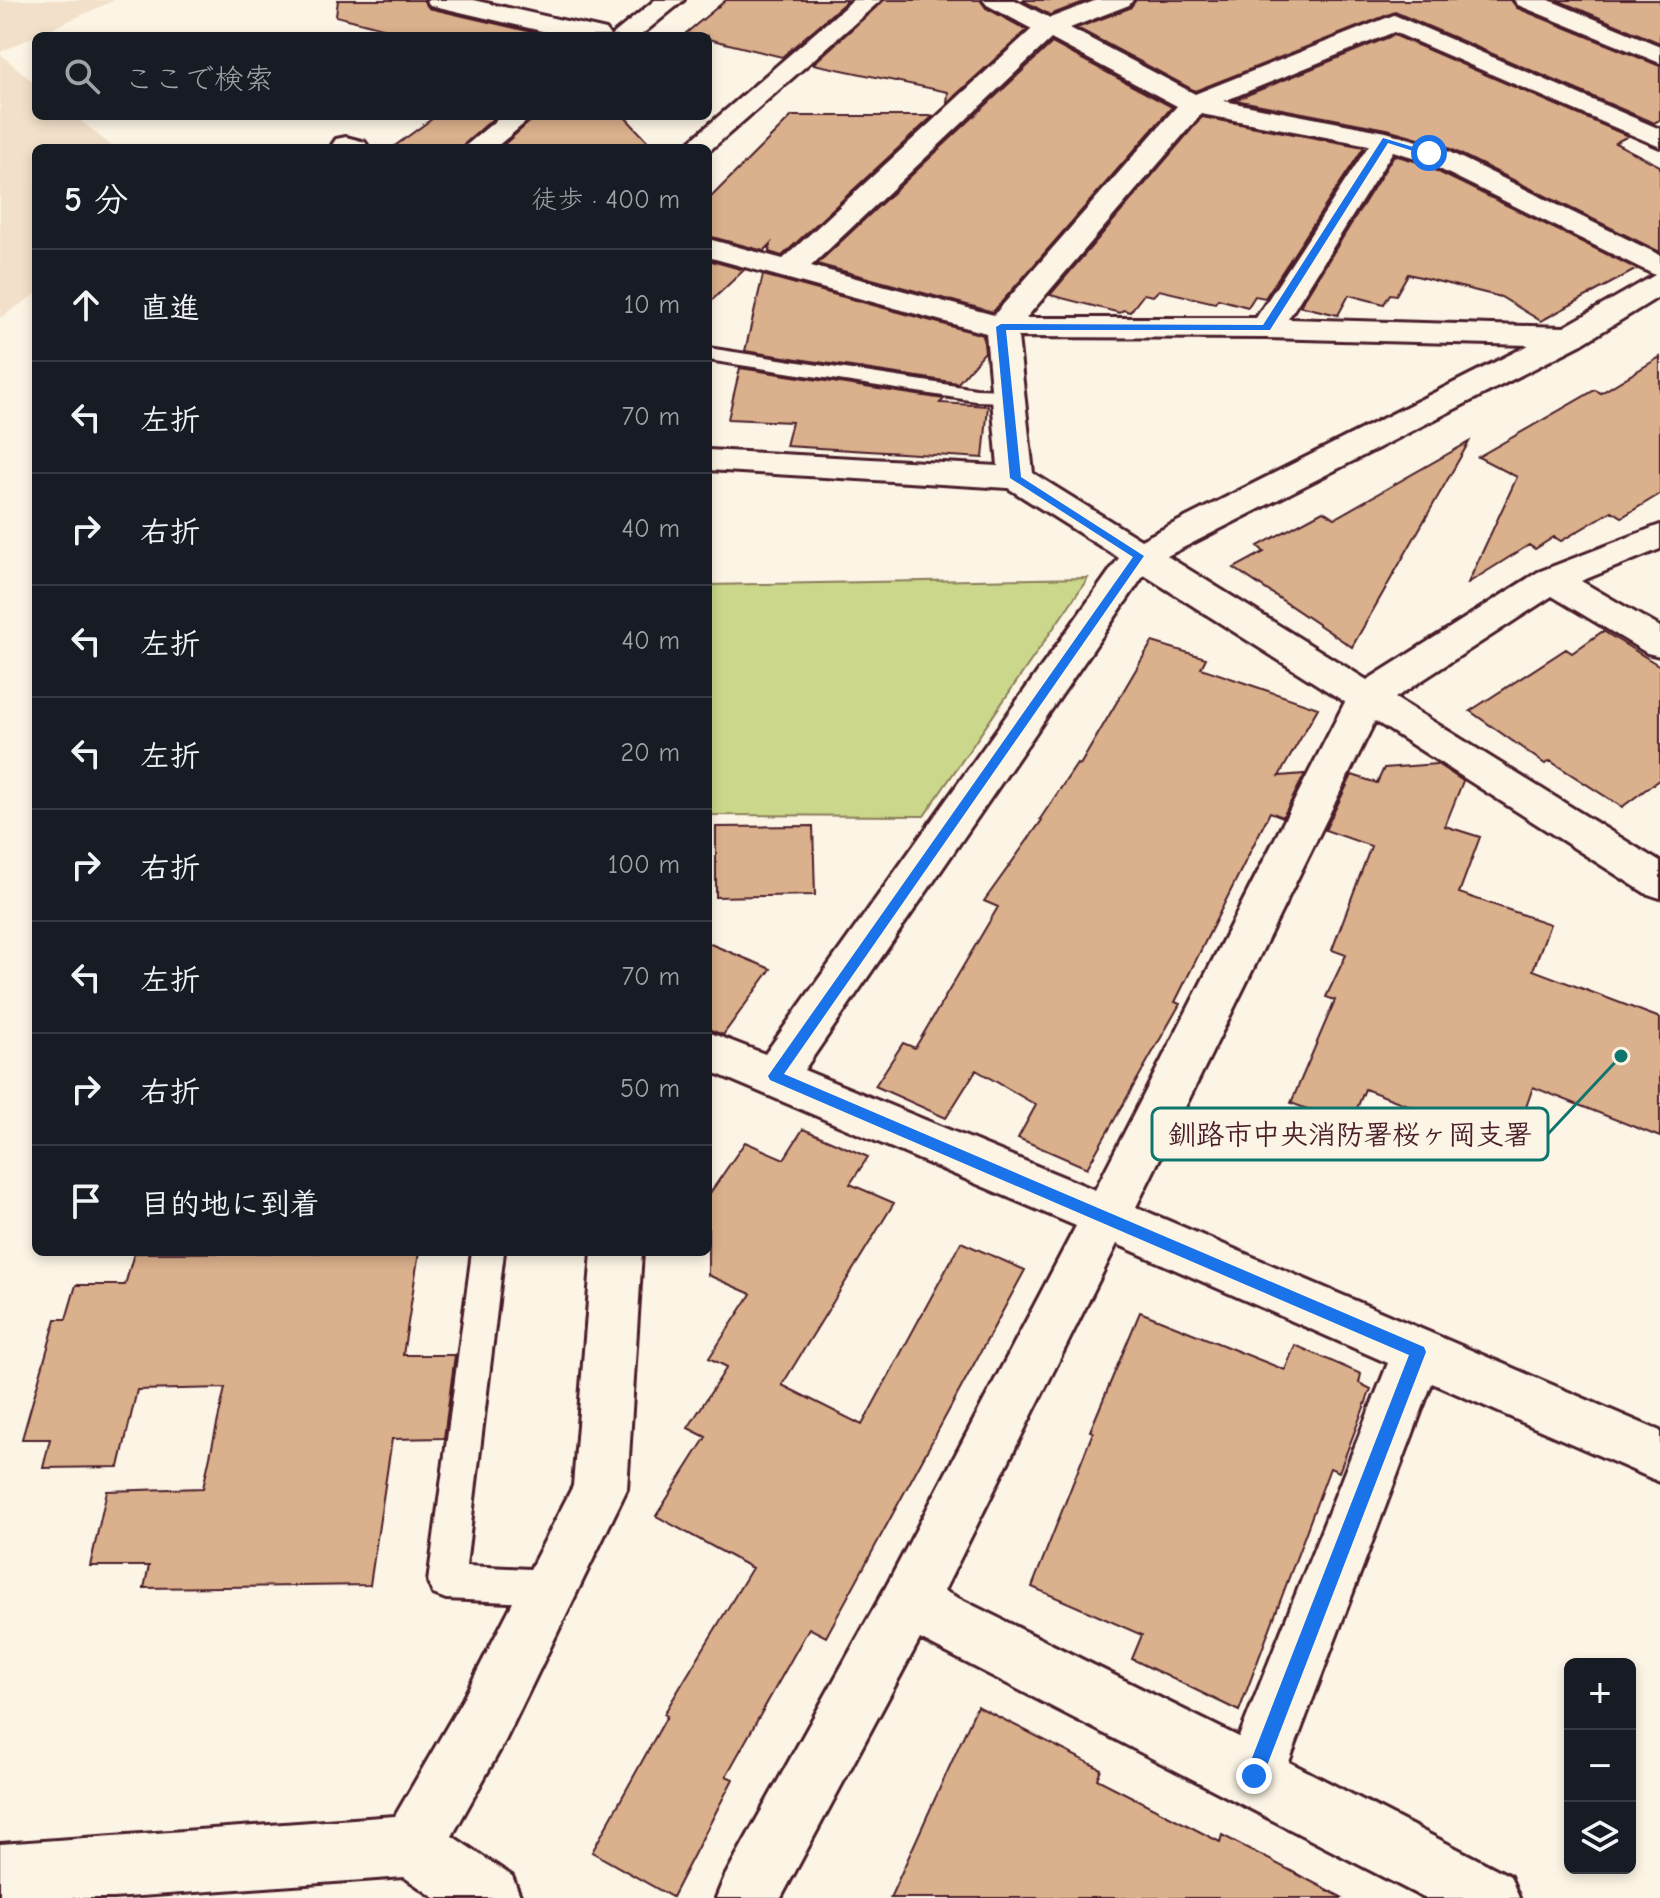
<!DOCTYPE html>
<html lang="ja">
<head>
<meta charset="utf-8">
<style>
  :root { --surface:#171b24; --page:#20242c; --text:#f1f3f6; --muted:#9ea1a6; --line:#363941 }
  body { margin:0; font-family:"Comic Neue","Klee One",sans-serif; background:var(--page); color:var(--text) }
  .controls { position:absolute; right:24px; bottom:24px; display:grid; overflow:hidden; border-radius:12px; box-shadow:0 4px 12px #0003 }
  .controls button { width:72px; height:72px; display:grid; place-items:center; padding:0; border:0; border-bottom:2px solid var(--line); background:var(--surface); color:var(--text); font:40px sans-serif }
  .stop { position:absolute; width:24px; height:24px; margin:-18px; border:6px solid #1a73e8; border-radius:50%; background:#fff }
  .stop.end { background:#1a73e8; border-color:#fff; box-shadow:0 2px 8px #0008 }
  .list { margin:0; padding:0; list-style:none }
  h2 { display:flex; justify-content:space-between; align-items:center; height:104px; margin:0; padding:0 32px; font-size:34px }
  h2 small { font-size:26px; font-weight:400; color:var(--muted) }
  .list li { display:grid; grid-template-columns:52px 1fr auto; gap:24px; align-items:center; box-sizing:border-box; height:112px; padding:0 32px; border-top:2px solid var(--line) }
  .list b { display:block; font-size:30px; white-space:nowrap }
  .list em { font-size:26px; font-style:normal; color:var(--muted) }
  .icon { flex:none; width:44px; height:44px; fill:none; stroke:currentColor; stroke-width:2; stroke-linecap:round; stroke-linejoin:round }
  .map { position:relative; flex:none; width:1660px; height:1898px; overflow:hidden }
  .search { position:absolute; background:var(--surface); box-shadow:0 4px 12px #0003; left:32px; top:32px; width:680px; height:88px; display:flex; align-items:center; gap:20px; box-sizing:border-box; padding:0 28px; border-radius:12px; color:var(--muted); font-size:30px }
  .panel { position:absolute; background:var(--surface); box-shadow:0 4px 12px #0003; left:32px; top:144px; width:680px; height:1112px; border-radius:12px }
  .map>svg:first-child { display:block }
  .built { fill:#f2e0ca }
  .green { fill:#cbd78a; stroke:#8a7b5a; stroke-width:2 }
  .building { fill:#dbb08c; stroke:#4a1f2b; stroke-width:2 }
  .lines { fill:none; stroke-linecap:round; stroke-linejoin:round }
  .lane-casing { stroke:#4a1f2b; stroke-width:6 }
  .street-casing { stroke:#4a1f2b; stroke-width:6 }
  .lane { fill:#fcf5e5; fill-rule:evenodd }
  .street { fill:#fcf5e5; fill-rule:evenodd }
  .route { fill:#1a73e8 }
  .leader { fill:none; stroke:#0f766e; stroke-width:3 }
  .callout-dot { fill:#0f766e; stroke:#fcf5e5; stroke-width:3 }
  .callout { fill:#fcf5e5; stroke:#0f766e; stroke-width:3 }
  .callout-label { font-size:28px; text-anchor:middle; font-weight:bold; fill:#4a1f2b }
</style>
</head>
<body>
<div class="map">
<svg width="1660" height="1898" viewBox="0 0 1660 1898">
  <rect width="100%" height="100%" fill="#fcf5e5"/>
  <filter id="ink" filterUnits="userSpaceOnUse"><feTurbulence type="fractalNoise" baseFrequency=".0125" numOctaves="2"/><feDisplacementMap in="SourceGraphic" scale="16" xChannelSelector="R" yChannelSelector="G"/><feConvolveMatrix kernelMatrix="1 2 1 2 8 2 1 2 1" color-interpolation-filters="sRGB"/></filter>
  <g filter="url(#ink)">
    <path class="built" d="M 0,0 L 115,0 L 0,52 Z
      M 0,54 L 36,84 L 36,116 L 75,116 L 114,148 L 36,148 L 36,294 L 0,318 Z"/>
    <path class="green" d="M 1088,578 L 924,816 L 708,815 L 708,585 Z"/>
    <path class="building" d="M 338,0 L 423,0 L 429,8 L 549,36 L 392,36 L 398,32 L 336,16 Z
      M 726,0 L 848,0 L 782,57 L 708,39 L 708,36 L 685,34 Z
      M 884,0 L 980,0 L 986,8 L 1027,30 L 947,103 L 948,92 L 813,64 Z
      M 1022,0 L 1089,0 L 1050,15 Z
      M 1136,0 L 1511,0 L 1517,8 L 1660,66 L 1660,120 L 1654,123 L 1395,12 L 1195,91 L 1077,28 L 1130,8 Z
      M 1557,0 L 1660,0 L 1660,43 Z
      M 1394,35 L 1628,136 L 1615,143 L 1660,166 L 1660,252 L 1440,144 L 1387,129 L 1235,100 Z
      M 1052,43 L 1172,107 L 993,312 L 817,264 Z
      M 436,116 L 496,116 L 460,148 L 392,148 Z
      M 536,116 L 624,116 L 654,148 L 500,148 Z
      M 792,116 L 933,116 L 782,256 L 769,252 L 771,244 L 764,251 L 708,236 L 708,200 Z
      M 1202,117 L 1364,147 L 1265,298 L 1255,296 L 1248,307 L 1218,299 L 1215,303 L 1159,290 L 1153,296 L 1144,294 L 1130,312 L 1123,310 L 1120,313 L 1050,295 Z
      M 1394,155 L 1418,162 L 1637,269 L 1541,321 L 1501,297 L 1408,274 L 1396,295 L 1390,294 L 1384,304 L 1349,295 L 1338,315 L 1300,306 Z
      M 708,260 L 744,270 L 708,304 Z
      M 763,275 L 983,335 L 985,352 L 958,383 L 745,351 Z
      M 1660,357 L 1660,494 L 1622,517 L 1612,511 L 1561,541 L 1554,537 L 1535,549 L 1529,545 L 1468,583 L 1517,477 L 1478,457 L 1595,390 L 1601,393 Z
      M 740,368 L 944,399 L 940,403 L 988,406 L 983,458 L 786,446 L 792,422 L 728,419 Z
      M 1469,442 L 1352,647 L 1234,568 L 1264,552 L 1258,546 L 1323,511 L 1335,518 Z
      M 1603,631 L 1660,666 L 1660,779 L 1622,807 L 1550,761 L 1545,764 L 1470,711 L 1566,649 L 1572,653 Z
      M 1152,642 L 1206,658 L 1201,668 L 1318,708 L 1279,776 L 1305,774 L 1283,817 L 1270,812 L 1175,1002 L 1180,1004 L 1087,1168 L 1018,1138 L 1036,1105 L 976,1070 L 946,1118 L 875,1086 L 903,1043 L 915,1048 L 998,907 L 984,901 L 1042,820 L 1040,819 L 1077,764 L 1080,765 Z
      M 1437,764 L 1463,781 L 1445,826 L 1480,837 L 1459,893 L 1550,924 L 1533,970 L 1660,1018 L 1660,1137 L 1533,1087 L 1513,1145 L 1365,1089 L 1350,1125 L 1291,1103 L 1335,1000 L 1326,997 L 1346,955 L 1332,950 L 1371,846 L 1325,830 L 1352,775 L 1377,783 L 1384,768 Z
      M 813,826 L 815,895 L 716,897 L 716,827 Z
      M 708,943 L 771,969 L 723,1035 L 708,1029 Z
      M 803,1129 L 868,1157 L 850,1184 L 894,1203 L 782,1385 L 862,1425 L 961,1242 L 1025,1270 L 826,1637 L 809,1628 L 726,1776 L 733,1779 L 672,1897 L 592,1852 L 667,1716 L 664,1714 L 752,1568 L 656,1516 L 706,1437 L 688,1428 L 727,1367 L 709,1358 L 751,1294 L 708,1275 L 708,1196 L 745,1142 L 784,1159 Z
      M 419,1252 L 403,1355 L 455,1355 L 444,1438 L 392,1439 L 370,1585 L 144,1588 L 149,1566 L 90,1566 L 107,1491 L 203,1488 L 225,1388 L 137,1390 L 119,1467 L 43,1468 L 50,1439 L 22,1439 L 56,1319 L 66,1319 L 76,1285 L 125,1285 L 134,1253 Z
      M 1140,1312 L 1285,1370 L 1295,1345 L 1361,1374 L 1359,1383 L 1371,1389 L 1339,1472 L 1330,1468 L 1239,1711 L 1132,1659 L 1142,1635 L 1032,1587 L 1093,1432 L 1090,1431 Z
      M 977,1706 L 1101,1769 L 1097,1779 L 1220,1842 L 1222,1835 L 1343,1898 L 890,1898 Z"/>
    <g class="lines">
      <defs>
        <path id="lane" d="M 708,348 L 976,389 L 1008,390 L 1019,396 L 1008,402 L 976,401 L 708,360 Z
          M 472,1252 L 504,1252 L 466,1566 L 551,1570 L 564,1575 L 569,1587 L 564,1599 L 551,1604 L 446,1599 L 433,1594 L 428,1582 Z"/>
        <path id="street" d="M 426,0 L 473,0 L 606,30 L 610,36 L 563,36 L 430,5 Z
          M 655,0 L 684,0 L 640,36 L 611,36 Z
          M 853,0 L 881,0 L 708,152 L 708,148 L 682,148 Z
          M 983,0 L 1015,0 L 1050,18 L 1097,0 L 1133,0 L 1129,5 L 1070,28 L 1195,94 L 1394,15 L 1660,129 L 1660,147 L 1394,32 L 1224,101 L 1386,132 L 1439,147 L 1660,255 L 1660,296 L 1582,344 L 1167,556 L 1367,680 L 1538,572 L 1660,525 L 1660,549 L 1581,581 L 1660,627 L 1660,656 L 1647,653 L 1552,596 L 1395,698 L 1660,862 L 1660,898 L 1645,893 L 1375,721 L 1136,1207 L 1660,1431 L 1660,1482 L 1432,1383 L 1289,1762 L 1510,1876 L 1519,1898 L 1424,1898 L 920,1639 L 781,1898 L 716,1898 L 725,1876 L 888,1583 L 1076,1226 L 708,1070 L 708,1032 L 765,1054 L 1119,558 L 1008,488 L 708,470 L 708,450 L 998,466 L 986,333 L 708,257 L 708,239 L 783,259 L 1032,29 L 987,5 ZM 1051,39 L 1177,106 L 994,315 L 811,266 ZM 1201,114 L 1369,145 L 1256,318 L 1026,318 ZM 1393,151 L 1419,159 L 1655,275 L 1564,327 L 1288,319 ZM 1018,337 L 1266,338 L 1529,345 L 1141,540 L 1033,473 ZM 1144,575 L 1345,702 L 1095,1190 L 804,1070 ZM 1117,1244 L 1388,1363 L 1239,1737 L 944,1591 Z
          M 1514,0 L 1549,0 L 1660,46 L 1660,63 L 1518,5 Z
          M 501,116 L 533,116 L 495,148 L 463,148 Z
          M 346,137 L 365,142 L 369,148 L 334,148 L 332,145 L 336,139 Z
          M 592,1252 L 642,1252 L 627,1489 L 505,1741 L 452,1836 L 512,1876 L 521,1898 L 435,1898 L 404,1877 L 113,1898 L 0,1898 L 0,1844 L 395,1816 L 463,1699 L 573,1486 Z"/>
      </defs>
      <use href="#lane" class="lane-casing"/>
      <use href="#street" class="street-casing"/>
      <use href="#lane" class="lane"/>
      <use href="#street" class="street"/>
    </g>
  </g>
  <path class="route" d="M 1383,138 L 1433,153 L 1429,156 L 1388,143 L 1270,330 L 1006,330 L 1021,477 L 1144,556 L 784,1074 L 1424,1347 L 1426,1352 L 1263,1776 L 1260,1782 L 1254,1784 L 1248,1782 L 1245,1776 L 1409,1355 L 770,1080 L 768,1076 L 1133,557 L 1010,478 L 996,327 L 1001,324 L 1263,325 Z"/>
  <path class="leader" d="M1621 1056L1548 1134"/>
  <circle class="callout-dot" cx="1621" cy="1056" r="8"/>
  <rect class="callout" x="1152" y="1108" width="396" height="52" rx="8"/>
  <g class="callout-label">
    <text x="1350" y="1144">釧路市中央消防署桜ヶ岡支署</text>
  </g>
</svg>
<div class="controls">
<button>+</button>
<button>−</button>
<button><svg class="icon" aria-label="layers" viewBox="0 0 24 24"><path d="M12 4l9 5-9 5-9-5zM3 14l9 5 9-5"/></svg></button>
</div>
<div class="stop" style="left:1429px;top:153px"></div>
<div class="stop end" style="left:1254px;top:1776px"></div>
<div class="search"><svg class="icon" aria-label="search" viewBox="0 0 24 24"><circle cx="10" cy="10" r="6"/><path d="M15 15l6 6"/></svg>ここで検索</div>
<section class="panel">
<h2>5 分<small>徒歩 · 400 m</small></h2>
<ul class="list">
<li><svg class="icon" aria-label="ahead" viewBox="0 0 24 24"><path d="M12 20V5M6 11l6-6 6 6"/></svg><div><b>直進</b></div><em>10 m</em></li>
<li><svg class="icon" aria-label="left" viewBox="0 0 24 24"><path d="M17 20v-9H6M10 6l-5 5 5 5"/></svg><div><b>左折</b></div><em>70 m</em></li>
<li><svg class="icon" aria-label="right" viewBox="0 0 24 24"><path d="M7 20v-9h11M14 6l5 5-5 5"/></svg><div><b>右折</b></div><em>40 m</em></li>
<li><svg class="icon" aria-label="left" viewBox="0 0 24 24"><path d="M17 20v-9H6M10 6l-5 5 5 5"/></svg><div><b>左折</b></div><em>40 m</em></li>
<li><svg class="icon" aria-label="left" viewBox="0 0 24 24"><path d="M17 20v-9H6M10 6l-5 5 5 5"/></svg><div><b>左折</b></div><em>20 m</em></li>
<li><svg class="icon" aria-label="right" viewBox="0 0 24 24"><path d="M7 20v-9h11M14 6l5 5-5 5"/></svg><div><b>右折</b></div><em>100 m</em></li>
<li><svg class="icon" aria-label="left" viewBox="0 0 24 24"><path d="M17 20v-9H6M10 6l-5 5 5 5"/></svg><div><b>左折</b></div><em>70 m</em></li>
<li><svg class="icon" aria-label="right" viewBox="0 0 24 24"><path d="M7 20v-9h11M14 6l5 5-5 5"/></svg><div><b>右折</b></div><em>50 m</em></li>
<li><svg class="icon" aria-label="arrive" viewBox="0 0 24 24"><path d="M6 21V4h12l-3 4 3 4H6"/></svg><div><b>目的地に到着</b></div></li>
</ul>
</section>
</div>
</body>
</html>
